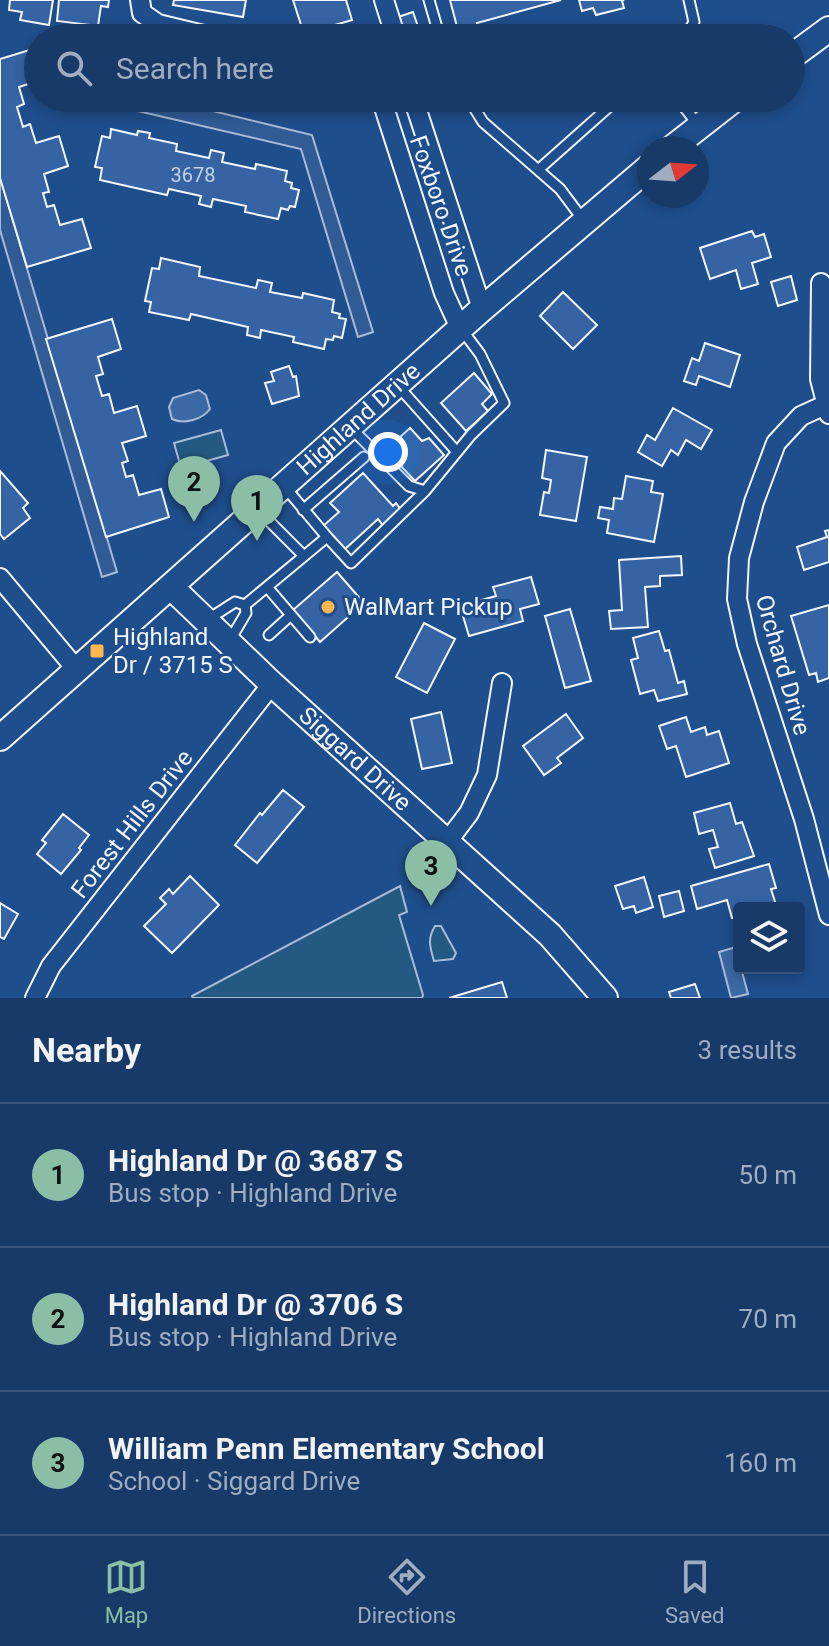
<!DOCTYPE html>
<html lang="en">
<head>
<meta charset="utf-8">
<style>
  :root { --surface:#173a69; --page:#20416f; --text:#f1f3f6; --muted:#9eadc0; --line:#36547d; --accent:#8abfa5 }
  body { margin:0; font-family:Roboto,sans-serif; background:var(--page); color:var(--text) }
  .controls { position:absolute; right:24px; bottom:24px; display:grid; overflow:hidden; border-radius:8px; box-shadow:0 4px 12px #0003 }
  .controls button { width:72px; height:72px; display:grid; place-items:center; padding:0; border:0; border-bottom:2px solid var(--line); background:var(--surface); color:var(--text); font:40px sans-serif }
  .compass { position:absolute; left:637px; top:136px; width:72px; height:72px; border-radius:50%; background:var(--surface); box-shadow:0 4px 12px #0003; rotate:73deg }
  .you { position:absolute; left:388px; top:452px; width:28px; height:28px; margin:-20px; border:6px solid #fff; border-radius:50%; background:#1a73e8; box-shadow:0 0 0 12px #1a73e833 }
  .badge { display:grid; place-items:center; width:52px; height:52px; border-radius:50%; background:var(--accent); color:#111; font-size:26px; font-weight:700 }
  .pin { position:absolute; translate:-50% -66px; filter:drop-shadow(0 2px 4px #0008) }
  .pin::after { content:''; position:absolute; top:42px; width:28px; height:24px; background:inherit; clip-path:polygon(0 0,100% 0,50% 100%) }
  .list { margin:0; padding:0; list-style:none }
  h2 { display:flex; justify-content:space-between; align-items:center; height:104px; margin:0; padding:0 32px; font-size:34px }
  h2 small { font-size:26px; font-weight:400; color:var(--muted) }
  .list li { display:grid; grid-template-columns:52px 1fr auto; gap:24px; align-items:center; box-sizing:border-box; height:144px; padding:0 32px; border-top:2px solid var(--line) }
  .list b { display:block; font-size:30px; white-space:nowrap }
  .list p { margin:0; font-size:26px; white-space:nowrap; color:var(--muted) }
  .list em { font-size:26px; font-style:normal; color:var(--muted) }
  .icon { flex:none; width:44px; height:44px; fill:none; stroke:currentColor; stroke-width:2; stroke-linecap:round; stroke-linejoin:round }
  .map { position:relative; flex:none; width:829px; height:998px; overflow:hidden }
  .search { position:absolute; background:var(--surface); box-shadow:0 4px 12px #0003; left:24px; right:24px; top:24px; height:88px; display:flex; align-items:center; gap:20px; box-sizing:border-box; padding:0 28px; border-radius:44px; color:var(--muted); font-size:30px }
  .sheet { height:536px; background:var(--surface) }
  nav { display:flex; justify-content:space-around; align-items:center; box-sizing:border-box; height:112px; border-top:2px solid var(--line); background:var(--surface); font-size:22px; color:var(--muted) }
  nav a { display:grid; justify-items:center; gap:4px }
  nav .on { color:var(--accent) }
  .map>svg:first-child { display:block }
  .green { fill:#245a82; stroke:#a8bbd7; stroke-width:2 }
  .parking { fill:#305b95; stroke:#a8bbd7; stroke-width:2 }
  .water { fill:#3b69a3; stroke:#a8bbd7; stroke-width:2 }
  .building { fill:#3563a3; stroke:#f2f6ff; stroke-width:2 }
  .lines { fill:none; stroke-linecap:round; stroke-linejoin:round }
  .lane-casing { stroke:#f2f6ff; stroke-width:13 }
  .street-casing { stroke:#f2f6ff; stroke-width:22 }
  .secondary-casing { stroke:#f2f6ff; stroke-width:28 }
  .lane { stroke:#1f4e8c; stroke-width:9 }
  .street { stroke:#1f4e8c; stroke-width:18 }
  .secondary { stroke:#1f4e8c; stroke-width:24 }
  .poi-dot { fill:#ffb74d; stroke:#1f4e8c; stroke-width:3 }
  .labels { text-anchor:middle; stroke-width:6; stroke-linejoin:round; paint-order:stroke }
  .number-label { font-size:20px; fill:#c3d1e8 }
  .street-label { font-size:24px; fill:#f2f6ff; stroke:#1f4e8c }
  .poi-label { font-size:24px; fill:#f2f6ff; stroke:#1f4e8c; text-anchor:start }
</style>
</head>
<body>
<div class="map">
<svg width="829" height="998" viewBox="0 0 829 998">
  <rect width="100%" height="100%" fill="#1f4e8c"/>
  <path class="green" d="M 221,430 L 228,455 L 181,468 L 174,443 Z
    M 400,886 L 407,912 L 399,915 L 423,995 L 422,998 L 193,998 L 192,996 Z
    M 435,926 L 441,926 L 456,953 L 453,959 L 434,961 C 430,947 427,939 435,926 Z"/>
  <path class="parking" d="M 82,98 L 159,98 L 312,135 L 373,332 L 358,337 L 301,149 Z
    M 0,177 L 117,572 L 102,577 L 0,230 Z"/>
  <path class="water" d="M 199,390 L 206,395 L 210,409 C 203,419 184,425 172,419 L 169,407 L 173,398 Z
    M 736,947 L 739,968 L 741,968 L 748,994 L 731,998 L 719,952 Z"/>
  <path class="building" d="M 10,0 L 53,0 L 49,25 L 20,20 L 22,12 L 9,10 Z
    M 59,0 L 109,0 L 108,7 L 101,6 L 98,26 L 57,21 Z
    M 174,0 L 246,0 L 243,17 L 173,5 Z
    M 293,0 L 346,0 L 352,20 L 304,34 Z
    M 450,0 L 561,0 L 477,23 L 480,38 L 460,38 Z
    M 579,0 L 624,0 L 622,1 L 624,8 L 596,15 L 593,8 L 582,11 Z
    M 413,12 L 422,38 L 405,38 L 398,17 Z
    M 33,49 L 38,64 L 38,81 L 19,87 L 24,104 L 17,107 L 23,127 L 30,124 L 36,143 L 59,136 L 68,166 L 44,174 L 49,192 L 43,193 L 47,207 L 54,205 L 60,225 L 82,219 L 91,248 L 27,267 L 0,178 L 0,59 Z
    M 111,129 L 137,135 L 138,131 L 150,133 L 149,138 L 177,144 L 176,151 L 209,158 L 211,150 L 224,153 L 222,162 L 255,169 L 256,164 L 287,171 L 285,181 L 292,183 L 291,188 L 299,190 L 295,207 L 290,206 L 288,210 L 281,208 L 278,219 L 245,212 L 246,206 L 213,199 L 211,207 L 199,204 L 201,196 L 169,189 L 167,195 L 100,180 L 102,168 L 95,167 L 102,136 L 110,138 Z
    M 752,231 L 755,237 L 764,234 L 771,257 L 752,263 L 758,284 L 741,289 L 736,270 L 710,279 L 700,248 Z
    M 161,258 L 200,267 L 199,276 L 256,288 L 258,280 L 272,283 L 270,292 L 302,298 L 303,293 L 334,300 L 332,312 L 340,314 L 339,318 L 346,319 L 342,338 L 334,336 L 333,340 L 326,339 L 324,349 L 293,342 L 294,337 L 261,330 L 260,338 L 247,335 L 248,327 L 191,314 L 189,320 L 149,312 L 151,302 L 145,301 L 152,268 L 159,269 Z
    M 791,276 L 797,300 L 778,306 L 771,282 Z
    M 563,292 L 597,325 L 573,349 L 540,316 Z
    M 112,319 L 121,349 L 98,357 L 103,374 L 96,376 L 102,396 L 109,394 L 114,413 L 137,406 L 146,436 L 122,443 L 128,461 L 122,463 L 126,477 L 133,475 L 139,495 L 161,489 L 169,517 L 106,537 L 46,339 Z
    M 705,343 L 740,355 L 730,387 L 699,376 L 696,385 L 684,381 L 692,358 L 699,361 Z
    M 289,366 L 293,377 L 296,376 L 299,396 L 272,404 L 265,383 L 274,381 L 271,372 Z
    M 474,373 L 492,394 L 482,404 L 488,411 L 466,431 L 441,403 Z
    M 673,408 L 712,430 L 701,449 L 686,440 L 678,455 L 671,450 L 662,466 L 638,452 L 647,435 L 655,440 Z
    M 410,428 L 422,441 L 429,438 L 444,455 L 415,481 L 386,450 Z
    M 546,450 L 587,457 L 576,521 L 540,515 L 544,492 L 549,493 L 551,480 L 542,478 Z
    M 0,471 L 28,503 L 23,508 L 30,518 L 4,539 L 0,534 Z
    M 363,473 L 393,506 L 396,503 L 402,511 L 384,527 L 378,519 L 344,550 L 323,526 L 339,512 L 330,503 Z
    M 626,476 L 653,481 L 651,492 L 663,494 L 654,542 L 607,533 L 609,520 L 598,518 L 600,507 L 613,509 L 614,498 L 622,499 Z
    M 829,530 L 829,562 L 804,570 L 797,547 L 827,537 L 825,531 Z
    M 681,556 L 682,575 L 660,576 L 660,586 L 645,587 L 648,627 L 611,629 L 609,611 L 622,610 L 619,560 Z
    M 337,572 L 364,603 L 320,642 L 293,610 Z
    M 531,577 L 539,604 L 520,609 L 523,621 L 469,636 L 460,606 L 496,596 L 493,587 Z
    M 829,605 L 829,678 L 818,682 L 816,673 L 809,675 L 791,616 Z
    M 570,609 L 591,681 L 565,688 L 545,616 Z
    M 424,623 L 455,639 L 427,693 L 396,677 Z
    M 659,631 L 665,651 L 669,650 L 678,683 L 684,681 L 687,694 L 658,701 L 654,690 L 640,694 L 631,660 L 638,658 L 633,638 Z
    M 441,712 L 452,763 L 422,769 L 411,719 Z
    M 566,714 L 583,738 L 557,758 L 561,763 L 544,775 L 523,746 Z
    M 686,717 L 691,732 L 705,727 L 707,735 L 719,731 L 729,763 L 686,777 L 676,746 L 667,749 L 659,726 Z
    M 283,790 L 304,807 L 257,863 L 235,845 L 260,813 L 262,815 Z
    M 730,803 L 736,824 L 742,822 L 754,856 L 715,868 L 709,849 L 718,847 L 713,830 L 699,834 L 694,813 Z
    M 63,814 L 89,835 L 79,848 L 81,850 L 61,874 L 37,854 L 46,843 L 42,840 Z
    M 769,864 L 776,888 L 771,889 L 777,908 L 739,908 L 739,916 L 732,918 L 727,900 L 697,909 L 691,886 Z
    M 190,876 L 219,905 L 172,953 L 144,926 L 166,904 L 160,898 L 169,889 L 173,894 Z
    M 644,877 L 653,907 L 636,913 L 634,906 L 623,909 L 615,886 Z
    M 679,891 L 684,911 L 664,917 L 659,896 Z
    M 0,903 L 18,914 L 4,939 L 0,937 Z
    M 502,982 L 507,998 L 449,998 Z
    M 695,984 L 700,998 L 671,998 L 669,992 Z"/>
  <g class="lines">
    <defs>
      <path id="lane" d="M 429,0 L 440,38
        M 685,38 L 694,22 L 689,0
        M 468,98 L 483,122 L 560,189 L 584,221
        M 677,98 L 699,126
        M 538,170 L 619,98
        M 398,386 L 457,452
        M 352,429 L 409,486 L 425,491 L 471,435 L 504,403 L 480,354 L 462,330
        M 284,486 L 327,537
        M 257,509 L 304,556
        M 303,510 L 364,457
        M 267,587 L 310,637
        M 207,620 L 235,602 L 245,605
        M 269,635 L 291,615
        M 230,640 L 246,613 L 245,605 L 327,537 L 351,563 L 425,491"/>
      <path id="street" d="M 140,0 L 142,13 L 158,24 L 216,38
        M 384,0 L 396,38
        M 381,98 L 444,293 L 460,328
        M 413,98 L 482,309
        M 821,283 L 820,379 L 829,414
        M 825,405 L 801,416 L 776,443 L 754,502 L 739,558 L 737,599 L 747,644 L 804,819 L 829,915
        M 0,578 L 77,670
        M 447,842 L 469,813 L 487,775 L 502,683
        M 35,998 L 51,966 L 272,684"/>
      <g id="secondary">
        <path d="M 791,57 L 829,29"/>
        <path d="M 672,148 L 736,98"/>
        <path id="s1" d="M 171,587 L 272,684 L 550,935 L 605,998"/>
        <path id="s2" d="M 0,738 L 482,309 L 649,167"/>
      </g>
    </defs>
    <use href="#lane" class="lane-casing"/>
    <use href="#street" class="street-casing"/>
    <use href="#secondary" class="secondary-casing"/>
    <use href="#lane" class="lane"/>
    <use href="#street" class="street"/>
    <use href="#secondary" class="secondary"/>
  </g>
  <g class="poi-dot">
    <circle cx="328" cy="607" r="8"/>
    <rect x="89" y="643" width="16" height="16" rx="4"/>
  </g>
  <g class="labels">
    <g class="number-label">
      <text x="193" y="182">3678</text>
    </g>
    <g class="street-label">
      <text transform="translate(441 206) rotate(71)" y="8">Foxboro Drive</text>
      <text dy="8" stroke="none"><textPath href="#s2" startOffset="480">Highland Drive</textPath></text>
      <text transform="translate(783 665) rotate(74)" y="8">Orchard Drive</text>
      <text dy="8" stroke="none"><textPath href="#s1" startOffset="252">Siggard Drive</textPath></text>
      <text transform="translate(132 824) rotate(-52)" y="8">Forest Hills Drive</text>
    </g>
    <g class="poi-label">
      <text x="344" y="615">WalMart Pickup</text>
      <text x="113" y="645">Highland<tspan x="113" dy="28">Dr / 3715 S</tspan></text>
    </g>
  </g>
</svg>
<div class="controls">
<button><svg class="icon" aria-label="layers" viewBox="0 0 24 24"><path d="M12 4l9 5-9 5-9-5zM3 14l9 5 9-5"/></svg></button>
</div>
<svg class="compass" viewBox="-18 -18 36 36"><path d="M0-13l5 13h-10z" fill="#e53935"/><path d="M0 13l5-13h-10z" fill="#9eadc0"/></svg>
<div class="you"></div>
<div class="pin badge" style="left:257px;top:541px">1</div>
<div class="pin badge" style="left:194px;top:522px">2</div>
<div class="pin badge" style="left:431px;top:906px">3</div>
<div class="search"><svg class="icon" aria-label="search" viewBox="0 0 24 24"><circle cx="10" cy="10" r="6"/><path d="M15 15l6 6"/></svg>Search here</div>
</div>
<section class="sheet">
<h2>Nearby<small>3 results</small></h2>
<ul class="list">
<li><span class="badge">1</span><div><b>Highland Dr @ 3687 S</b><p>Bus stop · Highland Drive</p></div><em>50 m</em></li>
<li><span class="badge">2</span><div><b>Highland Dr @ 3706 S</b><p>Bus stop · Highland Drive</p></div><em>70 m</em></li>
<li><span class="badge">3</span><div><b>William Penn Elementary School</b><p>School · Siggard Drive</p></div><em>160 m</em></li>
</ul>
</section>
<nav>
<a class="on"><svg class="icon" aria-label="map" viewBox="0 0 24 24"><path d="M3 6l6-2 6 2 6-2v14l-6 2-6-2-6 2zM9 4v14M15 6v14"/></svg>Map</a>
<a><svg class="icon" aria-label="directions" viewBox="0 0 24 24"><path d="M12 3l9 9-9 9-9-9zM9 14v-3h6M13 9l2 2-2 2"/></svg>Directions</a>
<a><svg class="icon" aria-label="saved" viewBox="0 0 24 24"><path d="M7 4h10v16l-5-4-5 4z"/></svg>Saved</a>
</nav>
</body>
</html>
